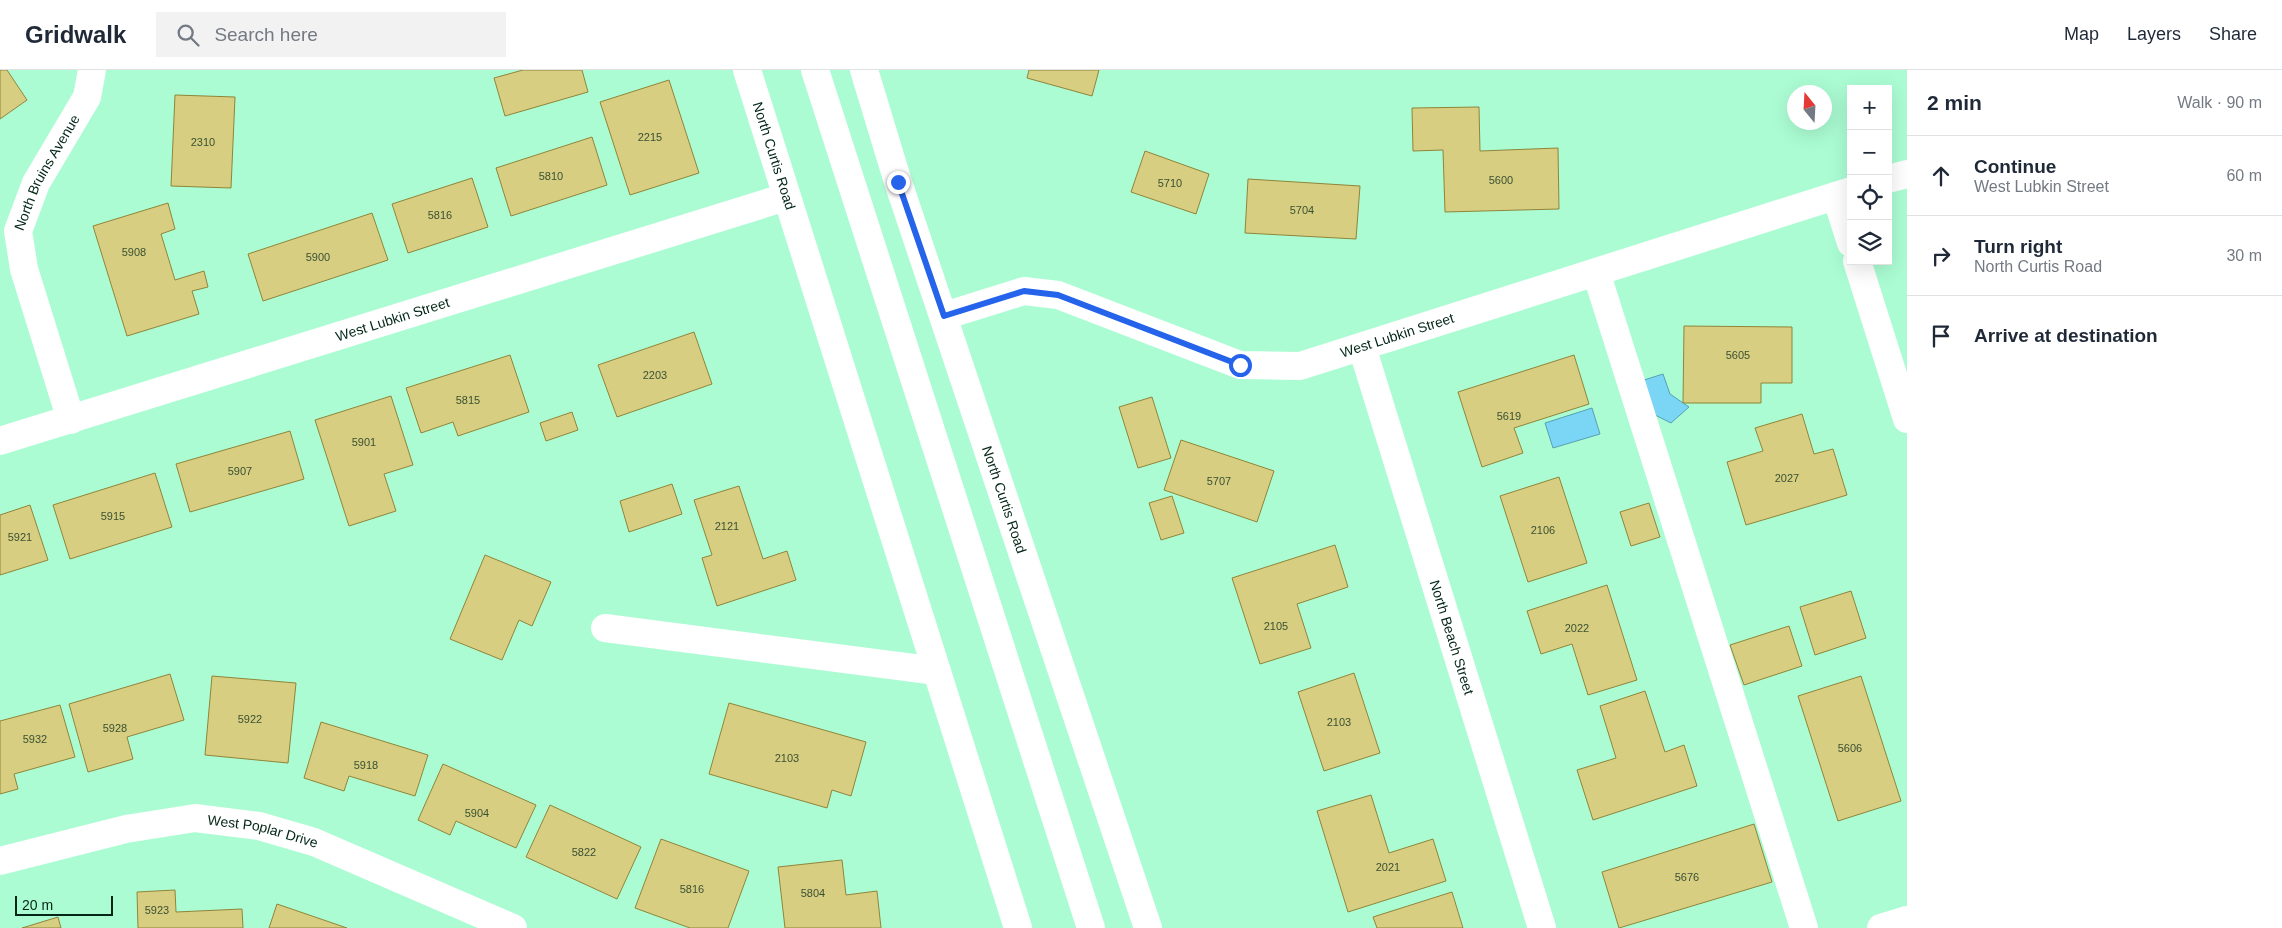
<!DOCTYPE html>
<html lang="en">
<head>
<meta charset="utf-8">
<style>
  :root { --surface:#fff; --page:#f2f2f3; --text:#1f2937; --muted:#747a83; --line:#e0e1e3 }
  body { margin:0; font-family:Helvetica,sans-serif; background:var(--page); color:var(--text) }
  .controls { position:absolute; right:15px; top:15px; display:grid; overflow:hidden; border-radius:0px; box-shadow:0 5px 20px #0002 }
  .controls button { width:45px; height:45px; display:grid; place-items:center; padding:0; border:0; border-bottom:1px solid var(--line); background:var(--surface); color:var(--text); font:25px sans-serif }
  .compass { position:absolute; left:1787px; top:15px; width:45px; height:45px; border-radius:50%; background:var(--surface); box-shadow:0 5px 20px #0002; rotate:342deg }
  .scale { position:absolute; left:15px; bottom:12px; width:98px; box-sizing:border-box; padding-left:5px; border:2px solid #032617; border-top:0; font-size:14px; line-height:18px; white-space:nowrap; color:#032617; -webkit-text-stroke:4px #abfcd3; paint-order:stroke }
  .stop { position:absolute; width:15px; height:15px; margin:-11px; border:4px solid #2563eb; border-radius:50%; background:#fff }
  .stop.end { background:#2563eb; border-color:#fff; box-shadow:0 1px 5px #0008 }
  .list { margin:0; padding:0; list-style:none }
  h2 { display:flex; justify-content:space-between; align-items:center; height:65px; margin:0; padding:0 20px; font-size:21px }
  h2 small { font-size:16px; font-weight:400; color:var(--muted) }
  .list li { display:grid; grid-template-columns:32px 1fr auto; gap:15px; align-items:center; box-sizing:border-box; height:80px; padding:0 20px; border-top:1px solid var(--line) }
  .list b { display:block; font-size:19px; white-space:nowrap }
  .list p { margin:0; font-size:16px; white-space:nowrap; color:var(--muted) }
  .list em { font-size:16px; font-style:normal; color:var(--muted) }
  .icon { flex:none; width:28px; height:28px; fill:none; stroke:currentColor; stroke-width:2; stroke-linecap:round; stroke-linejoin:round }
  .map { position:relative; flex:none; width:1907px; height:858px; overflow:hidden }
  header { display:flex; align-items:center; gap:30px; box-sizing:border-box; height:70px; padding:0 25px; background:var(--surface); border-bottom:1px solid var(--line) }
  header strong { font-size:24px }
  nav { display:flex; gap:28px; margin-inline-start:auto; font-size:18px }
  .search { width:350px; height:45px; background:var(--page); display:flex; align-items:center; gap:12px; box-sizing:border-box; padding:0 18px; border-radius:0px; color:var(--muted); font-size:19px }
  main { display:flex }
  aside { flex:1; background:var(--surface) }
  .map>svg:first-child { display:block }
  .water { fill:#7ad6f4; stroke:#56a1b2 }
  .building { fill:#d8ce81; stroke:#8f8539 }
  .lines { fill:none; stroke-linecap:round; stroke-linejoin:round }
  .minor { stroke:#fff; stroke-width:28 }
  .major { stroke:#fff; stroke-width:28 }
  .route { stroke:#2563eb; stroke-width:6 }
  .labels { text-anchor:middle; stroke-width:5; stroke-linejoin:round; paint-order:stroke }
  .number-label { font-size:11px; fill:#385032 }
  .street-label { font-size:14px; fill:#032617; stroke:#abfcd3 }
</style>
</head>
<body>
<header>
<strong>Gridwalk</strong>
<div class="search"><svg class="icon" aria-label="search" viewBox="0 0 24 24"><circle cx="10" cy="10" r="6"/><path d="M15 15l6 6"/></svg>Search here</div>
<nav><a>Map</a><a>Layers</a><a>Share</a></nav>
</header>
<main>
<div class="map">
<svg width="1907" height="858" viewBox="0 0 1907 858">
  <rect width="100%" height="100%" fill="#abfcd3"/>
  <path class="water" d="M 1663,304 L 1670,324 L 1689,337 L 1671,353 L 1655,345 L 1644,310 Z
    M 1592,338 L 1600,364 L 1553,378 L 1545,353 Z"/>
  <path class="building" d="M 0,0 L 7,0 L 27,30 L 0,49 Z
    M 523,0 L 582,0 L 588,22 L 505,46 L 494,8 Z
    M 1029,0 L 1099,0 L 1092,26 L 1027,8 Z
    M 669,10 L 699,103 L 630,125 L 600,32 Z
    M 175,25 L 235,27 L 231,118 L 171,116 Z
    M 1479,37 L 1480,81 L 1558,78 L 1559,139 L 1445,142 L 1443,80 L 1413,81 L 1412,38 Z
    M 592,67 L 607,115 L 511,146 L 496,98 Z
    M 1145,81 L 1209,104 L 1196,144 L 1131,122 Z
    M 472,108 L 488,157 L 408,183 L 392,134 Z
    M 1248,109 L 1360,116 L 1356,169 L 1245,163 Z
    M 168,133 L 175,159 L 161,164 L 175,210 L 204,201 L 208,217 L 192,221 L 199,244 L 127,266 L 93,156 Z
    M 372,143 L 388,190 L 263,231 L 248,184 Z
    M 1684,256 L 1792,257 L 1792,313 L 1761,313 L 1761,333 L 1683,333 Z
    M 694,262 L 712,314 L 617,347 L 598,295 Z
    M 510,285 L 529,342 L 458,366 L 453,352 L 421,363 L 406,318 Z
    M 1574,285 L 1589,334 L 1514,358 L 1523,383 L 1482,397 L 1458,322 Z
    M 391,326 L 413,395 L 384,404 L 396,441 L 349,456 L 315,350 Z
    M 1152,327 L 1171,388 L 1138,398 L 1119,337 Z
    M 572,342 L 578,360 L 546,371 L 540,353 Z
    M 1802,344 L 1814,384 L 1833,379 L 1847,425 L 1746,455 L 1727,392 L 1763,381 L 1755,358 Z
    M 290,361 L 304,409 L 190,442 L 176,394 Z
    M 1181,370 L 1274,401 L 1257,452 L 1164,420 Z
    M 155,403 L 172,457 L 70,489 L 53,435 Z
    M 1559,407 L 1587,493 L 1528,512 L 1500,426 Z
    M 672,414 L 682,444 L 629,462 L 620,431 Z
    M 739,416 L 763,489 L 787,481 L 796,510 L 717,536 L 702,488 L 712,485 L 694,430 Z
    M 1172,426 L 1184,463 L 1161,470 L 1149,433 Z
    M 1649,433 L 1660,467 L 1631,476 L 1620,442 Z
    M 30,435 L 48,490 L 0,505 L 0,445 Z
    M 1335,475 L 1348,517 L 1297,534 L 1311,578 L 1260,594 L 1232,508 Z
    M 485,485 L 551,512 L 532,556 L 519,550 L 502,590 L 450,569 Z
    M 1607,515 L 1637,610 L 1588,625 L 1572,574 L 1541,584 L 1527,541 Z
    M 1851,521 L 1866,568 L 1815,585 L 1800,537 Z
    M 1789,556 L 1802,596 L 1744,615 L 1730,575 Z
    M 1354,603 L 1380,683 L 1324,701 L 1298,622 Z
    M 170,604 L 184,650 L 127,667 L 133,689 L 88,702 L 69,634 Z
    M 212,606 L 296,613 L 288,693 L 205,685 Z
    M 1861,606 L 1901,731 L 1838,751 L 1798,626 Z
    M 1645,621 L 1665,682 L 1684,675 L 1697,716 L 1593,750 L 1577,700 L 1616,688 L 1600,636 Z
    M 729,633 L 866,672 L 851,726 L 832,720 L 827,738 L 709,704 Z
    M 60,635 L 75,687 L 14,704 L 18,719 L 0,724 L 0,651 Z
    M 321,652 L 428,685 L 415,726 L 349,706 L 344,721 L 304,708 Z
    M 443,694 L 536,735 L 516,778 L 456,751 L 450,765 L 418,750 Z
    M 1371,725 L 1389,783 L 1433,769 L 1446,811 L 1348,842 L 1317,741 Z
    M 550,735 L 641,777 L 617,829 L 526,787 Z
    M 1754,754 L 1772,812 L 1619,858 L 1602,802 Z
    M 661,769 L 749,801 L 728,858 L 690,858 L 635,838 Z
    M 842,790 L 846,825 L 877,821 L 881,858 L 785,858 L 778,797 Z
    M 175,820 L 176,842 L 242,839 L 243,858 L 138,858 L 137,822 Z
    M 1452,822 L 1463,858 L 1377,858 L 1373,847 Z
    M 277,834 L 347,858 L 269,858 Z
    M 58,847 L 61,858 L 22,858 Z"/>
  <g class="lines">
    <g class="minor">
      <path id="s1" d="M 747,0 L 1018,858"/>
      <path d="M 1888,109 L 1907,104"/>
      <path d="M 1836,126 L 1851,173"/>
      <path d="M 1857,191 L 1907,349"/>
      <path d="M 1596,202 L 1804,858"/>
      <path id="s2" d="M 944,246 L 1024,221 L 1058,225 L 1240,295 L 1300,296 L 1851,121"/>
      <path id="s3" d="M 1362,277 L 1542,858"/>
      <path id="s4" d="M 71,350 L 24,199 L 18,161 L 36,113 L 87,27 L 92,0"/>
      <path id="s5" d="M 0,371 L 786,127"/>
      <path d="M 605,558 L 937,601"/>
      <path id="s6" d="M 0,791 L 126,759 L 195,748 L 259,756 L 314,772 L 513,858"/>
      <path d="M 1881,858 L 1907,850"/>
    </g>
    <g class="major">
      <path d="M 815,0 L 1091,858"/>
      <path id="s7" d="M 864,0 L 898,112 L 1148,858"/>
    </g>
  </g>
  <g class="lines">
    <path class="route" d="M 898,112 L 944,246 L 1024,221 L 1058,225 L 1240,295"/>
  </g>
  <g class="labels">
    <g class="number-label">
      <text x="650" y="71">2215</text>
      <text x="203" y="76">2310</text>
      <text x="551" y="110">5810</text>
      <text x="1501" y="114">5600</text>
      <text x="1170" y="117">5710</text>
      <text x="1302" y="144">5704</text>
      <text x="440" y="149">5816</text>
      <text x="134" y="186">5908</text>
      <text x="318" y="191">5900</text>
      <text x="1738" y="289">5605</text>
      <text x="655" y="309">2203</text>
      <text x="468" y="334">5815</text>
      <text x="1509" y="350">5619</text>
      <text x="364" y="376">5901</text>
      <text x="240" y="405">5907</text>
      <text x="1787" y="412">2027</text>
      <text x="1219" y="415">5707</text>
      <text x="113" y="450">5915</text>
      <text x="727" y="460">2121</text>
      <text x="1543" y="464">2106</text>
      <text x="20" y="471">5921</text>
      <text x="1276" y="560">2105</text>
      <text x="1577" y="562">2022</text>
      <text x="250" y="653">5922</text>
      <text x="1339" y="656">2103</text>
      <text x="115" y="662">5928</text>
      <text x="35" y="673">5932</text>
      <text x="1850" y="682">5606</text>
      <text x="787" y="692">2103</text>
      <text x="366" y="699">5918</text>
      <text x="477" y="747">5904</text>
      <text x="584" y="786">5822</text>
      <text x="1388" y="801">2021</text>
      <text x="1687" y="811">5676</text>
      <text x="692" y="823">5816</text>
      <text x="813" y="827">5804</text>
      <text x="157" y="844">5923</text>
    </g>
    <g class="street-label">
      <text dy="5" stroke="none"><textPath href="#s1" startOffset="90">North Curtis Road</textPath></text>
      <text dy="5" stroke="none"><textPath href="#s4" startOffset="262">North Bruins Avenue</textPath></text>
      <text dy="5" stroke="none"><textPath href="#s5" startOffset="411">West Lubkin Street</textPath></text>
      <text dy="5" stroke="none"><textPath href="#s2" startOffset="475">West Lubkin Street</textPath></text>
      <text dy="5" stroke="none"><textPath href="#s7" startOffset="452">North Curtis Road</textPath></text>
      <text dy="5" stroke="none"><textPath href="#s3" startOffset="304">North Beach Street</textPath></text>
      <text dy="5" stroke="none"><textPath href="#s6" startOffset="269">West Poplar Drive</textPath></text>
    </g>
  </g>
</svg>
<div class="controls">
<button>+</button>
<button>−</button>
<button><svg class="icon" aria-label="locate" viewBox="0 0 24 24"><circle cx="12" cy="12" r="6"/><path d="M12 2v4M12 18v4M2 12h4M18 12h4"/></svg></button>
<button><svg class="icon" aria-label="layers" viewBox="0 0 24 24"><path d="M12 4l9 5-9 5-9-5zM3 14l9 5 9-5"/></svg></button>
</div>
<svg class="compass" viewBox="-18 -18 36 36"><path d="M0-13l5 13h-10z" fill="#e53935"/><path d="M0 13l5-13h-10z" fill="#747a83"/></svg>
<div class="scale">20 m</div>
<div class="stop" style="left:1240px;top:295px"></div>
<div class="stop end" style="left:898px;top:112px"></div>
</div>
<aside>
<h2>2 min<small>Walk · 90 m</small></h2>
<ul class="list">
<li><svg class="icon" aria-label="ahead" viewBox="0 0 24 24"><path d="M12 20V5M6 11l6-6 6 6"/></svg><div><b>Continue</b><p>West Lubkin Street</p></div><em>60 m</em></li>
<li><svg class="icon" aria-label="right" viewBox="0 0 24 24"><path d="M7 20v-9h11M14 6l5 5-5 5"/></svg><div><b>Turn right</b><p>North Curtis Road</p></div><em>30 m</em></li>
<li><svg class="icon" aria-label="arrive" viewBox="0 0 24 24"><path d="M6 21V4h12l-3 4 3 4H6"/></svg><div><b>Arrive at destination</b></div></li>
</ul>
</aside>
</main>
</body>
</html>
